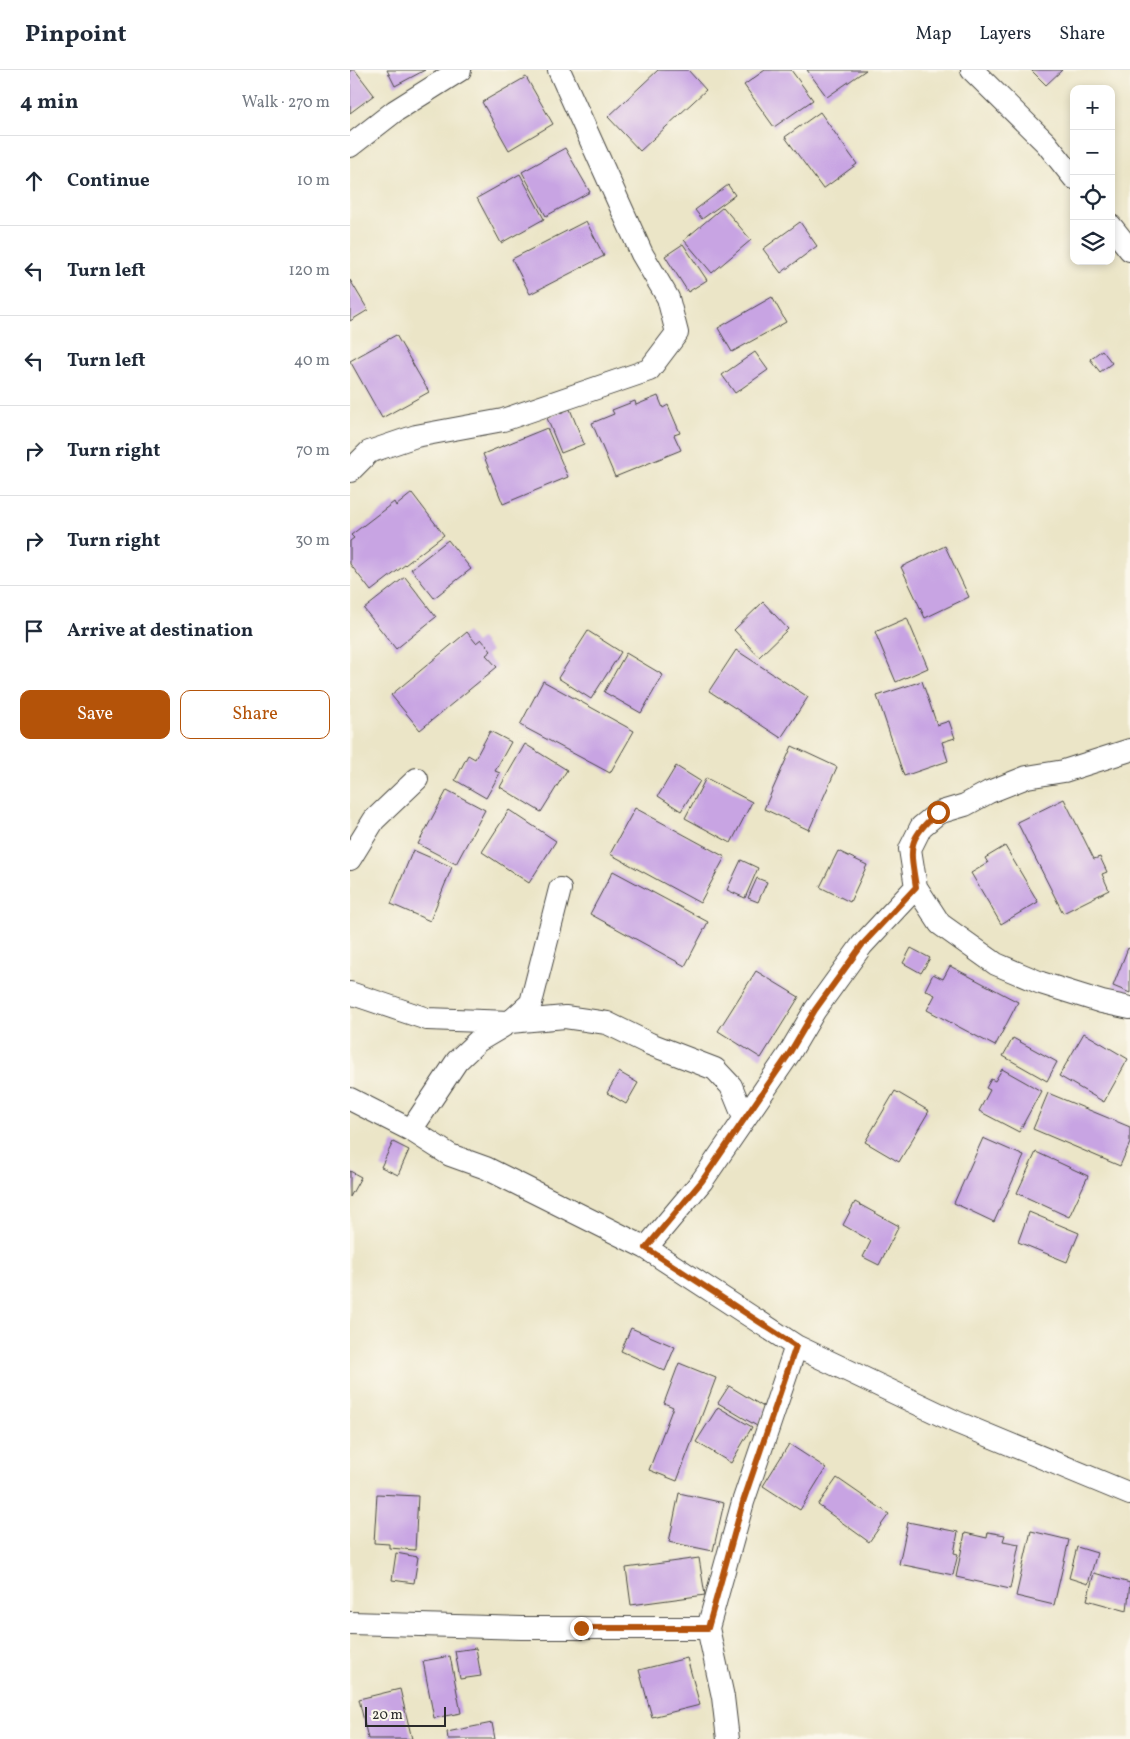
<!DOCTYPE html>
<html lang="en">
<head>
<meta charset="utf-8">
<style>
  :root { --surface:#fff; --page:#f6f6f7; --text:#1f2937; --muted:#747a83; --line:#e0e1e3; --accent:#b45309 }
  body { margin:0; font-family:Vollkorn,serif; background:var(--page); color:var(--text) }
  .controls { position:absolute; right:15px; top:15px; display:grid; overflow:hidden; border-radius:10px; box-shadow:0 2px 8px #0003 }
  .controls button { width:45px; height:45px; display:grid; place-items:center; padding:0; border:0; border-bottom:1px solid var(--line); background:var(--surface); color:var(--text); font:25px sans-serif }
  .scale { position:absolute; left:15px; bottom:12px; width:81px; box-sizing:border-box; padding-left:5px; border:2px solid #2b2b2b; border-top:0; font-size:14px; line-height:18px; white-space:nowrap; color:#2b2b2b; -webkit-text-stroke:4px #fbf7ec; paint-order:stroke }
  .stop { position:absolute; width:15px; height:15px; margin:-11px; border:4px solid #b45309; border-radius:50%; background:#fff }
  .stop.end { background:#b45309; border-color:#fff; box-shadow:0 1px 5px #0008 }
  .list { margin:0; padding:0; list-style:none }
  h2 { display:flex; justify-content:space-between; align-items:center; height:65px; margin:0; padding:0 20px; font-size:21px }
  h2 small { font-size:16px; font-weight:400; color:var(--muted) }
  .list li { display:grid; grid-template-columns:32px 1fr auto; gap:15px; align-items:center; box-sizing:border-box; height:90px; padding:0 20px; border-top:1px solid var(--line) }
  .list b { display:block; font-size:19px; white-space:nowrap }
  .list em { font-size:16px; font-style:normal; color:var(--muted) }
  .actions { display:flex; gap:10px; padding:15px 20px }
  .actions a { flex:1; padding:11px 0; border:1px solid var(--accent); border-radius:10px; text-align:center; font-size:18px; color:var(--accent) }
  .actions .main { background:var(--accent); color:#fff }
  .icon { flex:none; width:28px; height:28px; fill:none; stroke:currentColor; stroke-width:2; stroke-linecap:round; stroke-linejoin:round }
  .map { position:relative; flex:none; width:780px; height:1669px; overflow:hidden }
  header { display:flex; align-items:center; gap:30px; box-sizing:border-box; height:70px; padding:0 25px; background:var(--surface); border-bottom:1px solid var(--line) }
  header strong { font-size:24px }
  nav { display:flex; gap:28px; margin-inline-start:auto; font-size:18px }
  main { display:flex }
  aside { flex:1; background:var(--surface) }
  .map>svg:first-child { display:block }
  .building { fill:#c8a4e3 }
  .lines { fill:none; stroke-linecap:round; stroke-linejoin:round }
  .minor-casing { stroke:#484742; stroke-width:24 }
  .minor { stroke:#fff; stroke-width:22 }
  .route { stroke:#b45309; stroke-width:6 }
</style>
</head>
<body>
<header>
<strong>Pinpoint</strong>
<nav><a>Map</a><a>Layers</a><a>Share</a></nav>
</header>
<main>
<aside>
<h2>4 min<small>Walk · 270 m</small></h2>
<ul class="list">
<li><svg class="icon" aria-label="ahead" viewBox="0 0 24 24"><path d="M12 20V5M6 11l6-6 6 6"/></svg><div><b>Continue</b></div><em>10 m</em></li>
<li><svg class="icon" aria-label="left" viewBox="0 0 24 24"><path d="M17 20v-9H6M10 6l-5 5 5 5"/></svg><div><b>Turn left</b></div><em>120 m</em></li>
<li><svg class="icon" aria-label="left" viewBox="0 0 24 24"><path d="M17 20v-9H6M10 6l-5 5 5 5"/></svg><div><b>Turn left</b></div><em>40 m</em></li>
<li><svg class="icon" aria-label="right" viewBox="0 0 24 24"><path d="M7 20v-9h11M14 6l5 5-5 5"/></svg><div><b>Turn right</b></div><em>70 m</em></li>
<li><svg class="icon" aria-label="right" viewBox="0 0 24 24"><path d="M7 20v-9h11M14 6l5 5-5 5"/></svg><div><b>Turn right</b></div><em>30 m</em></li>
<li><svg class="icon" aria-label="arrive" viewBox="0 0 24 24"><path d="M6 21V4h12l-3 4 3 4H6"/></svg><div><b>Arrive at destination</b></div></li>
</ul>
<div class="actions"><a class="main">Save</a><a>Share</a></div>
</aside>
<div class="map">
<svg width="780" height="1669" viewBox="0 0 780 1669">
  <rect width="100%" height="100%" fill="#fbf7ec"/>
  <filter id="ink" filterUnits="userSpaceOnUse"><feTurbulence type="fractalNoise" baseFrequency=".02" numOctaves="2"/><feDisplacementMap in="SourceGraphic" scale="10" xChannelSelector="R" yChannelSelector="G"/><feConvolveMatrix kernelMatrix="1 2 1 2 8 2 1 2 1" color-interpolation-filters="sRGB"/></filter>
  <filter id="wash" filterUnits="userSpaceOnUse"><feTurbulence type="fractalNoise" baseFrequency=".0096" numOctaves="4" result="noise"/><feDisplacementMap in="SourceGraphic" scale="20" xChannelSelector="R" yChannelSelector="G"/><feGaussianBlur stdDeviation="1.12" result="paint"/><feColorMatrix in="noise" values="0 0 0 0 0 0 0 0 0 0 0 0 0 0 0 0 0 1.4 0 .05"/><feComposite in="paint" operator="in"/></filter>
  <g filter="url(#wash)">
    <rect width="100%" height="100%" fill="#ebe5c7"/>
    <g id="blocks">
      <path class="building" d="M 0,0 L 5,0 L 24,25 L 0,43 Z
        M 37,0 L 75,0 L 45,16 Z
        M 308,0 L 338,0 L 356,20 L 290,81 L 258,47 Z
        M 415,0 L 441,0 L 463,30 L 424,57 L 394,15 Z
        M 457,0 L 516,0 L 477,27 Z
        M 681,0 L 712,0 L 696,15 Z
        M 176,7 L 203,54 L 159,80 L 132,32 Z
        M 470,42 L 507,94 L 473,119 L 435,67 Z
        M 215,78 L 240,122 L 196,146 L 172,102 Z
        M 170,104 L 194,149 L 151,173 L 127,128 Z
        M 378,115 L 385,125 L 352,149 L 345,140 Z
        M 373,137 L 401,170 L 362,203 L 334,170 Z
        M 236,151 L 254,186 L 180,224 L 162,189 Z
        M 450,152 L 467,176 L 431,203 L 413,179 Z
        M 333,174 L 357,210 L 338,222 L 315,186 Z
        M 0,210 L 18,240 L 0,251 Z
        M 422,227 L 436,252 L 382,282 L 368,258 Z
        M 46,265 L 79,322 L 32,348 L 0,291 Z
        M 752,280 L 762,293 L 750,302 L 740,289 Z
        M 405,282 L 418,300 L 385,323 L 372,305 Z
        M 308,326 L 313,338 L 318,335 L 330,363 L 324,365 L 331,380 L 265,407 L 242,353 L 264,344 L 262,340 L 285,331 L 286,335 Z
        M 220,339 L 234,374 L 211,383 L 197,348 Z
        M 197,358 L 218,407 L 153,434 L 133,384 Z
        M 62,423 L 94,465 L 21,521 L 0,494 L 0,471 L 4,468 L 1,465 L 44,432 L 46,436 Z
        M 98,470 L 121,499 L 84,528 L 61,499 Z
        M 595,476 L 619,527 L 575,548 L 551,497 Z
        M 55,507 L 86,547 L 46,579 L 14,539 Z
        M 413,532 L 438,559 L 409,587 L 384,560 Z
        M 557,548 L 578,598 L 546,612 L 525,562 Z
        M 238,561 L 271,582 L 241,629 L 208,608 Z
        M 117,562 L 126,573 L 131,569 L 141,581 L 136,585 L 147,597 L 70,660 L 41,625 Z
        M 386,580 L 458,627 L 431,668 L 359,621 Z
        M 276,583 L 313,605 L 291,643 L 254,622 Z
        M 193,611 L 284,661 L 260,703 L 170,655 Z
        M 572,611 L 587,655 L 599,651 L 605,668 L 592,672 L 598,691 L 554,706 L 527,626 Z
        M 140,661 L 161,672 L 145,701 L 150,703 L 136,728 L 105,710 L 118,685 L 125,689 Z
        M 175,674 L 217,700 L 191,742 L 150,717 Z
        M 442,676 L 487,697 L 459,760 L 414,739 Z
        M 326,696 L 350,711 L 331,741 L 308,726 Z
        M 356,708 L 402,732 L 381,773 L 335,748 Z
        M 97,720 L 135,740 L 106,794 L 68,774 Z
        M 714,729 L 744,789 L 750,787 L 757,802 L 752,804 L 759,820 L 713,843 L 667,752 Z
        M 285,738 L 375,787 L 350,833 L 260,784 Z
        M 159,740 L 206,771 L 179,813 L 132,782 Z
        M 655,776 L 688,832 L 651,854 L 621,803 L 638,793 L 635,788 Z
        M 63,780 L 102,797 L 80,851 L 41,834 Z
        M 488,781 L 517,795 L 500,832 L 470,817 Z
        M 391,790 L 408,798 L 395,828 L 377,820 Z
        M 263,801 L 358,852 L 335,896 L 240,844 Z
        M 407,808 L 417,812 L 408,832 L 398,828 Z
        M 561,878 L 580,888 L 571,903 L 553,893 Z
        M 778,878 L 780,879 L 780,923 L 763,916 Z
        M 600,896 L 668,932 L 645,976 L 577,940 L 585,925 L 575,920 L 583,904 L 593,909 Z
        M 406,901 L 449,927 L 411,988 L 368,961 Z
        M 734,963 L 778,989 L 754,1032 L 709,1006 Z
        M 663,968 L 707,992 L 697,1011 L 653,986 Z
        M 652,999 L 691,1021 L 669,1062 L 629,1041 L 640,1020 L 636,1018 L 641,1009 L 645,1011 Z
        M 269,1002 L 288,1013 L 276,1034 L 257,1023 Z
        M 545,1021 L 579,1041 L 549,1092 L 515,1072 Z
        M 698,1023 L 780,1057 L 780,1073 L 770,1096 L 683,1059 Z
        M 633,1068 L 674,1086 L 644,1152 L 604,1133 Z
        M 43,1072 L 59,1080 L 48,1105 L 31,1097 Z
        M 686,1082 L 738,1106 L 719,1147 L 667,1123 Z
        M 0,1101 L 11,1107 L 0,1127 Z
        M 505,1132 L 549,1156 L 529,1195 L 513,1187 L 521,1171 L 493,1155 Z
        M 679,1142 L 729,1163 L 717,1192 L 668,1172 Z
        M 281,1258 L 325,1277 L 315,1301 L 271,1281 Z
        M 329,1293 L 366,1308 L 327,1411 L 299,1400 L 323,1337 L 314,1333 Z
        M 379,1316 L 417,1339 L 407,1356 L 368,1333 Z
        M 368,1337 L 402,1357 L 381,1393 L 346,1372 Z
        M 439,1374 L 476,1398 L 450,1440 L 413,1416 Z
        M 487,1408 L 539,1444 L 519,1472 L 468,1435 Z
        M 329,1423 L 374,1433 L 363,1481 L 319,1472 Z
        M 27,1424 L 68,1426 L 65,1480 L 39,1478 L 39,1474 L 24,1473 Z
        M 558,1452 L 608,1462 L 604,1483 L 608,1484 L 603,1505 L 549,1494 Z
        M 681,1461 L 719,1470 L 704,1535 L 666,1526 Z
        M 638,1462 L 655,1465 L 653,1471 L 669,1474 L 660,1519 L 606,1507 L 615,1463 L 637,1468 Z
        M 727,1477 L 747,1483 L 738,1514 L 719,1508 Z
        M 46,1483 L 68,1487 L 64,1513 L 42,1510 Z
        M 349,1488 L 355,1525 L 281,1535 L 276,1498 Z
        M 744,1503 L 780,1513 L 777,1541 L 737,1530 Z
        M 126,1578 L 131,1606 L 110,1609 L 105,1581 Z
        M 100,1586 L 111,1643 L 84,1648 L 73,1591 Z
        M 337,1588 L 350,1635 L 302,1647 L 289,1600 Z
        M 50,1619 L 62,1669 L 18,1669 L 9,1629 Z
        M 142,1653 L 145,1669 L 98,1669 L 97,1662 Z"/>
    </g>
  </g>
  <g filter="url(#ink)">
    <use href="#blocks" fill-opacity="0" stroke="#484742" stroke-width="1"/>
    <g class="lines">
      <defs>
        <path id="minor" d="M 622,0 L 696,73 L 724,108
          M 0,76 L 45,41 L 110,0
          M 761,156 L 780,180
          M 0,401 L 19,382 L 66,366 L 153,350 L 299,300 L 327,263 L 318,228 L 292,184 L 209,0
          M 780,680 L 714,701 L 677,707 L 639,722 L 615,735 L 588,743 L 571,757 L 560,779 L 566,817 L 590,854 L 646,894 L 691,913 L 752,932 L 780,938
          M 0,789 L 24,750 L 67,709
          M 0,923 L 77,949 L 160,952 L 215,947 L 257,953 L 300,974 L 365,999 L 381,1016 L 394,1048
          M 0,1029 L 61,1060 L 100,1085 L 136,1098 L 296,1178 L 446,1276 L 606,1352 L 780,1424
          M 61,1060 L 107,991 L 128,971 L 160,952 L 181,933 L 210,819
          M 296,1178 L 352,1111 L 439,984 L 465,940 L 512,875 L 566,817
          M 0,1553 L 172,1558 L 358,1558
          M 378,1669 L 373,1627 L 358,1558 L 393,1432 L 446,1276"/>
      </defs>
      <use href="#minor" class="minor-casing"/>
      <use href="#minor" class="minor"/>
    </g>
  </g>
  <g class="lines" filter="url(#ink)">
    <path class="route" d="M 231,1558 L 358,1558 L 393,1432 L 446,1276 L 296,1178 L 352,1111 L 439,984 L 465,940 L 512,875 L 566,817 C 560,778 556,770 588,742"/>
  </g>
</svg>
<div class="controls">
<button>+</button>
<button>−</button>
<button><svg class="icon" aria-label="locate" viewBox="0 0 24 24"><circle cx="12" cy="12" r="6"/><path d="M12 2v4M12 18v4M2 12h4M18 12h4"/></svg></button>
<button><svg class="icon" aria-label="layers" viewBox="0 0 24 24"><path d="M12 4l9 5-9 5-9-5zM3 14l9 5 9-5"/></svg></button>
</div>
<div class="scale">20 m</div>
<div class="stop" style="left:588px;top:742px"></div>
<div class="stop end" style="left:231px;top:1558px"></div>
</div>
</main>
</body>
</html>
